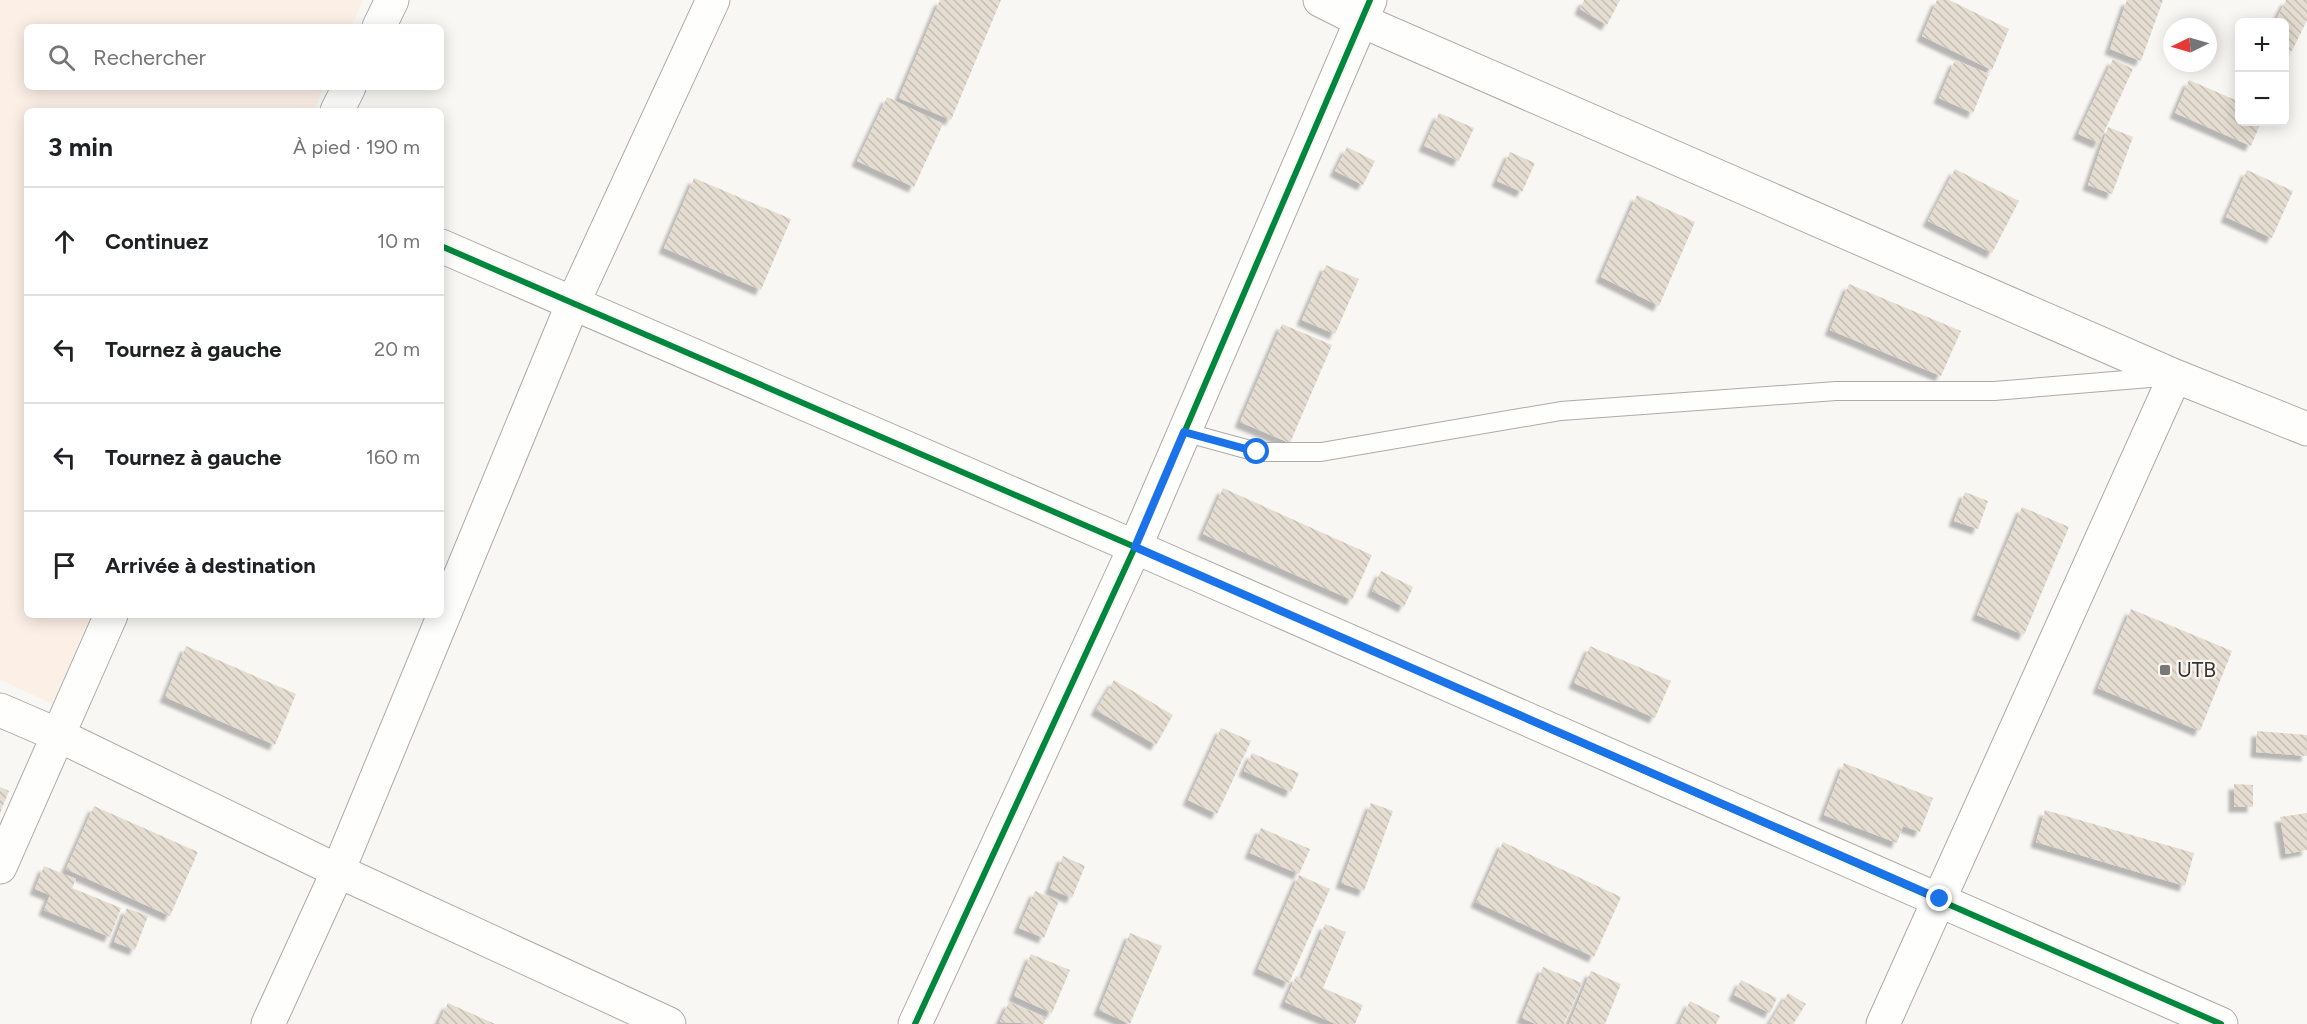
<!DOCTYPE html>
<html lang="fr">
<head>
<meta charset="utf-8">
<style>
  :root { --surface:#fff; --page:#f6f6f6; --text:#202124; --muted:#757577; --line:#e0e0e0 }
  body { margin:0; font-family:Figtree,sans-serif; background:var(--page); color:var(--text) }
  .controls { position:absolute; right:18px; top:18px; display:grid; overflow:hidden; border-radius:9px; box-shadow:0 3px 15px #0003 }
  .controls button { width:54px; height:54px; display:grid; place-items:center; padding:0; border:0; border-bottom:2px solid var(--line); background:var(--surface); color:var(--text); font:30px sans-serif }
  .compass { position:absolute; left:2163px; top:18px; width:54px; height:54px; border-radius:50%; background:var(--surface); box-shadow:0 3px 15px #0003; rotate:265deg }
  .stop { position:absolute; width:18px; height:18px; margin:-14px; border:4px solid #1a73e8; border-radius:50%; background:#fff }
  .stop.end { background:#1a73e8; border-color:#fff; box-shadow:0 2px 6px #0008 }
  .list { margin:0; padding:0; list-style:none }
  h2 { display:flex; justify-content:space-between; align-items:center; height:78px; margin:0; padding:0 24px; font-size:26px }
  h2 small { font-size:20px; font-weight:400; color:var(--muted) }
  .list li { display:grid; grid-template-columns:39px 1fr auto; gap:18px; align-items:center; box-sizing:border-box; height:108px; padding:0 24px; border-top:2px solid var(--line) }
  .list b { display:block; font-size:22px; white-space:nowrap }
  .list em { font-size:20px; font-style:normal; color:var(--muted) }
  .icon { flex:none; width:33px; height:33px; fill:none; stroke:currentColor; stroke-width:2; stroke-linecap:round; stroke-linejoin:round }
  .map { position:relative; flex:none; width:2307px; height:1024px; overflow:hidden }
  .search { position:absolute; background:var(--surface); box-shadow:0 3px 15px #0003; left:24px; top:24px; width:420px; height:66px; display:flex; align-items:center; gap:15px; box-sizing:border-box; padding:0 21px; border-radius:9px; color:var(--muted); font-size:22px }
  .panel { position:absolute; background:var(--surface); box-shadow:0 3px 15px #0003; left:24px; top:108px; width:420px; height:510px; border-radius:9px }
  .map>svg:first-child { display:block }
  .commercial { fill:#fcefe6 }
  .building { fill:url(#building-back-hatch); filter:url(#shadow) }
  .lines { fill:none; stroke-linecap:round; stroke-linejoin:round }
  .service-casing { stroke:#acaba9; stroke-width:20 }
  .minor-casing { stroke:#acaba9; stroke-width:35 }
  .service { stroke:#fefefd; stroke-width:18 }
  .minor { stroke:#fefefd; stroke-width:33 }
  .cycleway-casing { stroke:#faf7f3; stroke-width:10 }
  .cycleway { stroke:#00873e; stroke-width:6 }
  .route { stroke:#1a73e8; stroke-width:8 }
  .poi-dot { fill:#7a7877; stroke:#faf7f3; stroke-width:2 }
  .labels { text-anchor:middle; stroke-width:4.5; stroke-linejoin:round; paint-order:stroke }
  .poi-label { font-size:21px; fill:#353433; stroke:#faf7f3; text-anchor:start }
</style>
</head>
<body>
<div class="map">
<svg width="2307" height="1024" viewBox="0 0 2307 1024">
  <defs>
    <pattern id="building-back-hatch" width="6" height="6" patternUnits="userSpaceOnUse" patternTransform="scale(1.5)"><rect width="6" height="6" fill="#e5ddd1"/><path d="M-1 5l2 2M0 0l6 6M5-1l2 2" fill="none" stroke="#c5beb4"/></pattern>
    <filter id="shadow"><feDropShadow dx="-5.5" dy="5.5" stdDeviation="1.5" flood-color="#0004"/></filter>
  </defs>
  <rect width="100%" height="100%" fill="#f9f7f4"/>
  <path class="commercial" d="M 0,0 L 363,0 L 351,27 L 27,27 L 27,87 L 324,87 L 314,111 L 27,111 L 27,615 L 92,615 L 53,704 L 0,680 Z"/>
  <path class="building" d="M 940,0 L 1001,0 L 951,120 L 899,98 Z
    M 1584,0 L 1620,0 L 1607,25 L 1580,9 Z
    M 1937,0 L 1949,0 L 2009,29 L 1992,70 L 1922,36 Z
    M 2127,0 L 2163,0 L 2141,61 L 2110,49 Z
    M 2286,0 L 2307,0 L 2307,20 L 2292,51 L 2284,48 L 2284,22 L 2275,22 Z
    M 2113,59 L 2133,69 L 2099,143 L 2078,134 Z
    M 1955,60 L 1989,74 L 1973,113 L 1939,98 Z
    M 2189,80 L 2240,102 L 2240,122 L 2261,122 L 2251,146 L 2175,113 Z
    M 887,97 L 943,124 L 914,187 L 857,161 Z
    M 1439,113 L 1474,128 L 1459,161 L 1424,146 Z
    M 2108,127 L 2133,137 L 2112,194 L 2088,185 Z
    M 1347,147 L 1375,161 L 1363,185 L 1335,171 Z
    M 1510,152 L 1535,163 L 1522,192 L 1497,181 Z
    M 1955,169 L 2019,201 L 1992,253 L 1928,221 Z
    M 2247,170 L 2293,191 L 2272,238 L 2226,217 Z
    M 694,178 L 791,219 L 761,290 L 664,248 Z
    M 1637,195 L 1695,222 L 1659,306 L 1601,277 Z
    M 1326,265 L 1359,279 L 1335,334 L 1302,320 Z
    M 1849,284 L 1961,331 L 1941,376 L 1830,330 Z
    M 1282,324 L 1332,345 L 1290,443 L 1240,422 Z
    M 1223,488 L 1372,555 L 1352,600 L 1203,534 Z
    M 1965,492 L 1988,501 L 1978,529 L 1954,521 Z
    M 2022,507 L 2069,527 L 2024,635 L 1977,615 Z
    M 1381,571 L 1413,587 L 1404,607 L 1372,591 Z
    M 2131,609 L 2232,651 L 2200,731 L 2098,688 Z
    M 186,646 L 296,694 L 275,745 L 165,697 Z
    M 1590,646 L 1671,681 L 1655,718 L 1574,683 Z
    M 1114,680 L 1173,715 L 1156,745 L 1096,710 Z
    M 1221,728 L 1251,741 L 1217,814 L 1188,800 Z
    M 2257,731 L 2307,735 L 2307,756 L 2256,752 Z
    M 1252,753 L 1299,773 L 1291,792 L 1244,771 Z
    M 1844,763 L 1933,798 L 1920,832 L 1903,826 L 1897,843 L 1824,815 Z
    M 2234,784 L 2253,785 L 2253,807 L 2234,807 Z
    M 0,787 L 9,791 L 0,813 Z
    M 1371,803 L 1393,811 L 1364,891 L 1341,883 Z
    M 94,806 L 198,852 L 170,916 L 66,869 Z
    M 2045,810 L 2194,853 L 2185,886 L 2036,842 Z
    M 2307,813 L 2307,850 L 2286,854 L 2280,817 Z
    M 1261,828 L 1310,849 L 1299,874 L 1250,853 Z
    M 1503,842 L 1621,897 L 1594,957 L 1476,902 Z
    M 1063,856 L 1085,866 L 1072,898 L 1050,889 Z
    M 44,866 L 76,879 L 72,888 L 121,908 L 110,937 L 44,910 L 50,895 L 35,889 Z
    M 1299,875 L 1330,889 L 1289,983 L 1258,969 Z
    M 1035,891 L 1059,901 L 1044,938 L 1019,928 Z
    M 127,908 L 148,916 L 135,950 L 114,942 Z
    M 1325,924 L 1346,932 L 1323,988 L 1363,1005 L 1355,1024 L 1336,1024 L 1285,1002 L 1296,976 L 1302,979 Z
    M 1130,933 L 1162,946 L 1130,1024 L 1099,1010 Z
    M 1031,954 L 1070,970 L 1052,1013 L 1014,996 Z
    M 1543,967 L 1582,983 L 1564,1024 L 1536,1024 L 1522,1018 Z
    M 1591,971 L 1621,984 L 1605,1024 L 1569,1024 Z
    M 1741,980 L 1777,998 L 1770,1013 L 1734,995 Z
    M 1788,993 L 1806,1004 L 1793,1024 L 1769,1024 Z
    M 1690,1001 L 1720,1016 L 1716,1024 L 1679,1024 Z
    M 1009,1002 L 1046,1018 L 1044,1024 L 1000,1022 Z
    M 448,1003 L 495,1024 L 438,1024 Z"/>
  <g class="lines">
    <defs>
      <path id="service" d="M 1184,432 L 1257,452 L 1321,452 L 1561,411 L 1836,391 L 1994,391 L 2162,377"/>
      <path id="minor" d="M 1320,0 L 1362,21 L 2175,376 L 2307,429
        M 379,27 L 392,0
        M 337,111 L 349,87
        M 441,246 L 1135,547 L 2221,1024
        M 0,710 L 58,735 L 338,871 L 669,1024
        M 0,867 L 111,615
        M 268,1024 L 338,871 L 573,303 L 713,0
        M 915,1024 L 1135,547 L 1370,0
        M 1883,1024 L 2175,376"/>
    </defs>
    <use href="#service" class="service-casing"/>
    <use href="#minor" class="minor-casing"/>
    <use href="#service" class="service"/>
    <use href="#minor" class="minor"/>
    <defs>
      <path id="cycleway" d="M 441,246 L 1135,547 L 2221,1024
        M 915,1024 L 1135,547 L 1370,0"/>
    </defs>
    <use href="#cycleway" class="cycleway-casing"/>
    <use href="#cycleway" class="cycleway"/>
  </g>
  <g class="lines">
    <path class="route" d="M 1257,452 L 1184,432 L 1135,547 L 1940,899"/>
  </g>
  <rect class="poi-dot" x="2159" y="664" width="12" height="12" rx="3"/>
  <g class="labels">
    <g class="poi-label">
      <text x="2177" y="677">UTB</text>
    </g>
  </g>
</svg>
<div class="controls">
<button>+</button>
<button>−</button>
</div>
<svg class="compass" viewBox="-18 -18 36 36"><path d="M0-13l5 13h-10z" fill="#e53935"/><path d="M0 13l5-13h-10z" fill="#757577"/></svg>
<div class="stop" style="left:1257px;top:452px"></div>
<div class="stop end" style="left:1940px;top:899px"></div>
<div class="search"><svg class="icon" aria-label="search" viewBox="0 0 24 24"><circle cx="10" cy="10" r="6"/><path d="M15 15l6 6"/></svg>Rechercher</div>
<section class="panel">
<h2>3 min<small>À pied · 190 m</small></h2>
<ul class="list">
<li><svg class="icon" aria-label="ahead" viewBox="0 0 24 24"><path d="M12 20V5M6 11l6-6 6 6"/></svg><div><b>Continuez</b></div><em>10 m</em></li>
<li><svg class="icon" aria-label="left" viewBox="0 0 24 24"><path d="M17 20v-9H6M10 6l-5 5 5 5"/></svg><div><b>Tournez à gauche</b></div><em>20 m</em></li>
<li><svg class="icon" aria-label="left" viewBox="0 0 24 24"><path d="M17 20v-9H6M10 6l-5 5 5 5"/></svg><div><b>Tournez à gauche</b></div><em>160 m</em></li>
<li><svg class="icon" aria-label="arrive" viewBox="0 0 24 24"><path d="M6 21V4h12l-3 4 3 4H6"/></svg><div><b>Arrivée à destination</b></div></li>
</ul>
</section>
</div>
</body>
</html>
